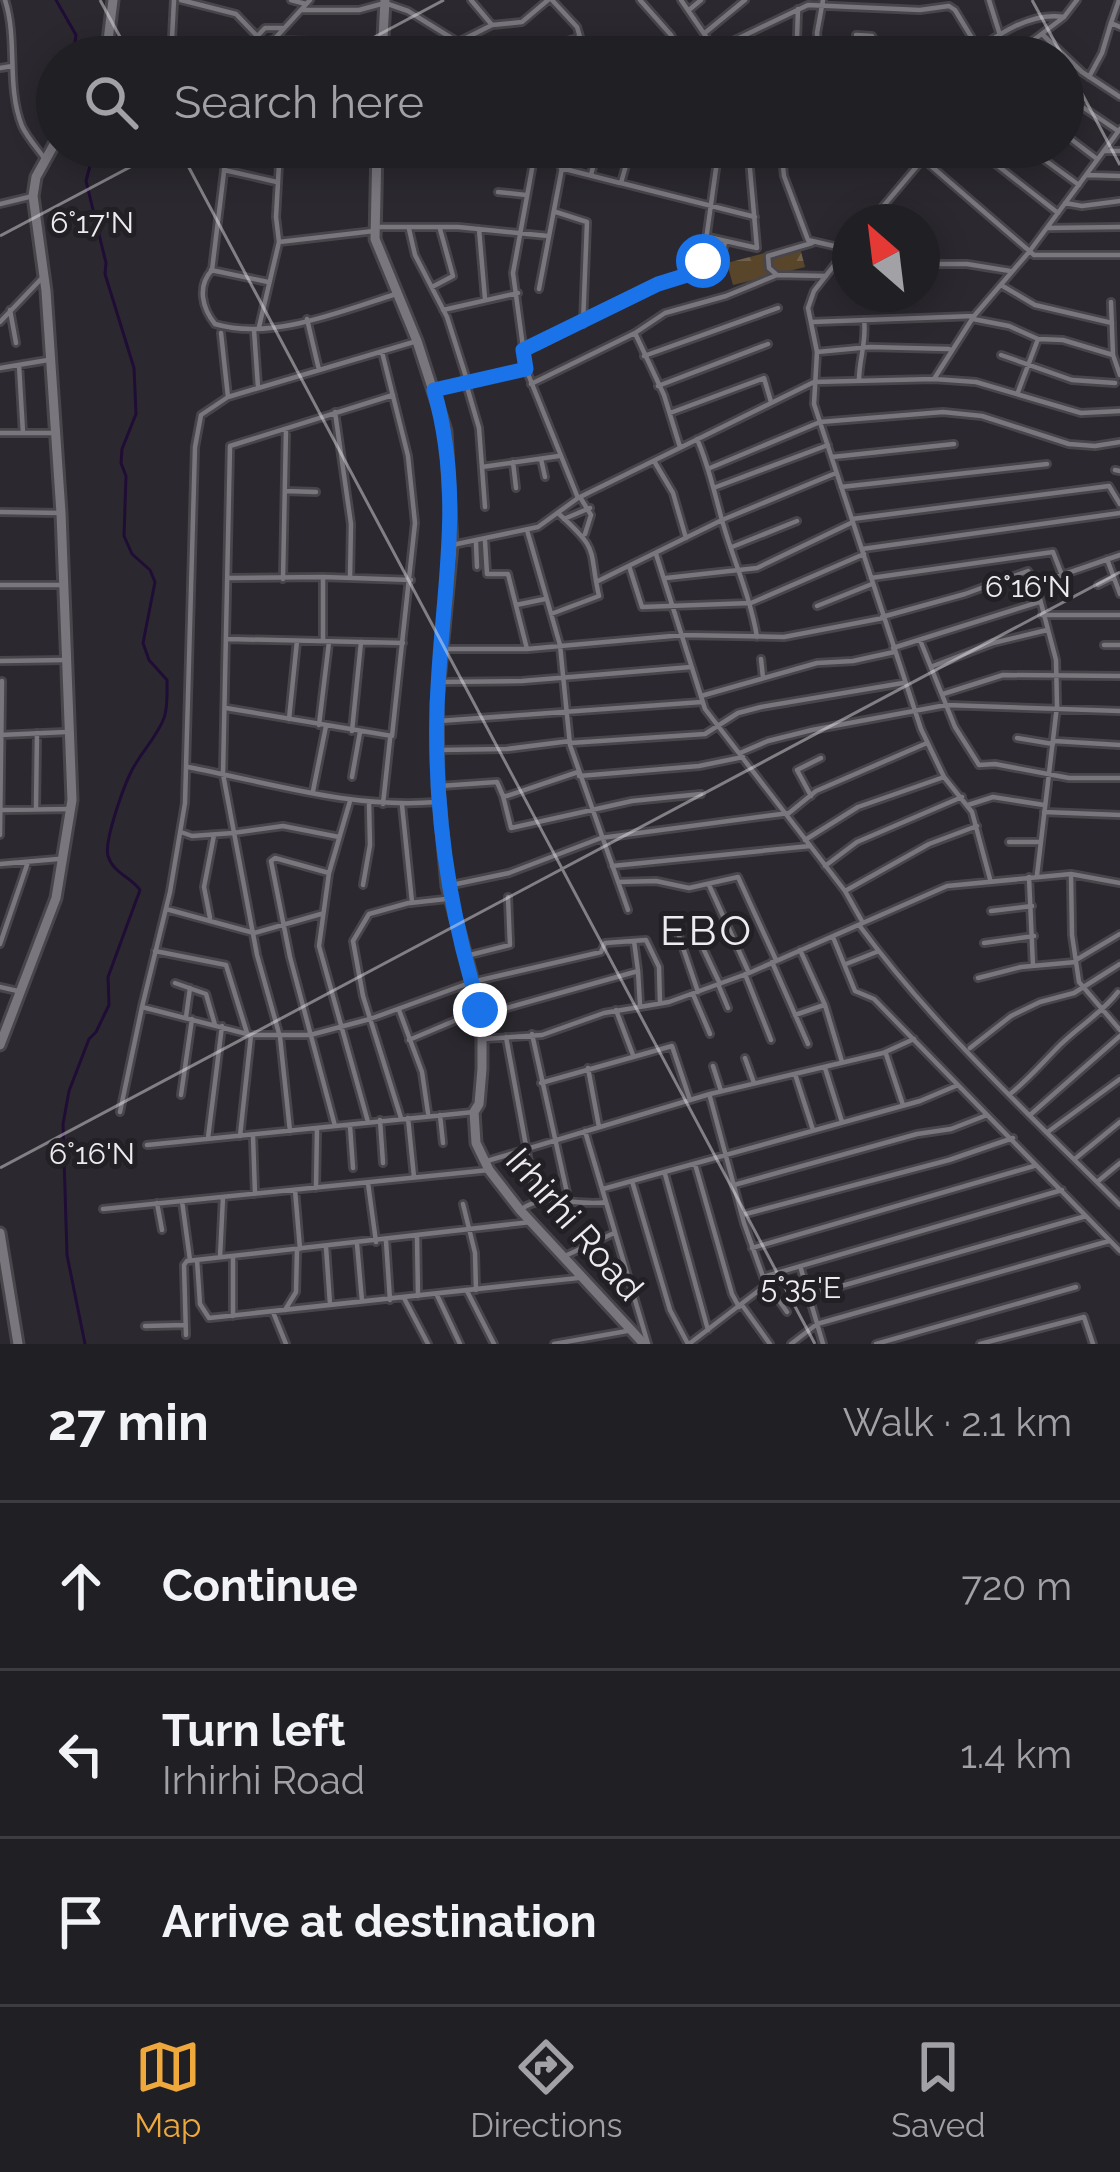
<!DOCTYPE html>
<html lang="en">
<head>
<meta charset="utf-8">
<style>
  :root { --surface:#201f23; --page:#2d2c30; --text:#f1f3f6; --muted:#a2a2a6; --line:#3d3d41; --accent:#eea83c }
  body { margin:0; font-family:Raleway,sans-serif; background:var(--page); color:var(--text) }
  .compass { position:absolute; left:832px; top:204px; width:108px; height:108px; border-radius:50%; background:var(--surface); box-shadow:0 6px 30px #0003; rotate:332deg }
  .stop { position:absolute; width:36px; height:36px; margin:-27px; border:9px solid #1a73e8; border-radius:50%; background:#fff }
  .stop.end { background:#1a73e8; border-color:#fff; box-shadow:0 3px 12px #0008 }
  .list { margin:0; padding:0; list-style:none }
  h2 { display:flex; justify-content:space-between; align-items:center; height:156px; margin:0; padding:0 48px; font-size:51px }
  h2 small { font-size:39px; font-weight:400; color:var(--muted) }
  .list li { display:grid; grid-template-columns:78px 1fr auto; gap:36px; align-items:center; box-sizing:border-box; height:168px; padding:0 48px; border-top:3px solid var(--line) }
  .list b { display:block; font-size:45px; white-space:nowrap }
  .list p { margin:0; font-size:39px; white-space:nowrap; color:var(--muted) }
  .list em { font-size:39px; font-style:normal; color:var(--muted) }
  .icon { flex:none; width:66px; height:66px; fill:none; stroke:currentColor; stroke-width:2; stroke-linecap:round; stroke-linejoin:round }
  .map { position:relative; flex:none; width:1120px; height:1344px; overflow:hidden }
  .search { position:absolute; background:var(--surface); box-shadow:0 6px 30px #0003; left:36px; right:36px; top:36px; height:132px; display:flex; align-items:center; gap:30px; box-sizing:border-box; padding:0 42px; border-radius:66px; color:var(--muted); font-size:45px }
  .sheet { height:660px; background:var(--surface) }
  nav { display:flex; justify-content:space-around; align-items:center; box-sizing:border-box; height:168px; border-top:3px solid var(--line); background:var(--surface); font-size:33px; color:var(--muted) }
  nav a { display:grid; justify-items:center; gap:6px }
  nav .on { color:var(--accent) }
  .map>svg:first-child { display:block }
  .forest { fill:url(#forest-firs) }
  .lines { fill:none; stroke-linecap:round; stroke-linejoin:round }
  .stream { stroke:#200d36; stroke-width:3 }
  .street-casing { stroke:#48464b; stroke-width:10 }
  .secondary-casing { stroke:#48464b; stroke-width:15 }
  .street { stroke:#79767e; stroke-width:4.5 }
  .secondary { stroke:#79767e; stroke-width:9 }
  .route { stroke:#1a73e8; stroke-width:15 }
  .ticks { fill:none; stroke:#edebef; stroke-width:3; stroke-opacity:0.45 }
  .labels { text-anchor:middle; stroke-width:10; stroke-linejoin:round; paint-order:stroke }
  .street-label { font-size:36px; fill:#edebef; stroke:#221f25 }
  .quarter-label { font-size:42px; letter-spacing:3px; fill:#edebef; stroke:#221f25 }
  .ticks-label { font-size:30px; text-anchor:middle; fill:#edebef; stroke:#221f25; stroke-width:10; stroke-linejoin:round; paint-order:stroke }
</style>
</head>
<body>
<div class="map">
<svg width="1120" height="1344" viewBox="0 0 1120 1344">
  <defs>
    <pattern id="forest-firs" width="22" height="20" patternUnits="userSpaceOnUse" patternTransform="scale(3)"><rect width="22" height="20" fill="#59452a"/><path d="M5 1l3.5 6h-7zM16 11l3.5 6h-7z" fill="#716049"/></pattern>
  </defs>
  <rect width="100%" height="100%" fill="#2b292f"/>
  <path class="forest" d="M 799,244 L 805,267 L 733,285 L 727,263 Z"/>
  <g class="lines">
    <path class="stream" d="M 56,0 L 76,35 L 73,57
      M 85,1344 L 67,1255 L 63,1124 L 69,1091 L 89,1039 L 96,1032 L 109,1005 L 108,977 L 140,890 C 131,877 113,873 108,856 C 104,841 123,789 130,774 C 139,754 156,739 164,718 C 168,707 167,693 167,680 L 149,660 L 143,643 L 155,582 L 150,570 L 132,554 L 124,536 L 126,476 L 121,463 L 122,449 L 136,414 L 134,368 L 105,274 L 106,263 L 86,181 L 95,147"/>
    <defs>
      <path id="street" d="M 5,0 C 18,40 6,86 22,126 C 27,137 37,148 44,158
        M 181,0 L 236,14 L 257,36
        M 291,0 L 306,4
        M 471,0 L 492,25
        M 552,0 L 577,27 L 580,37
        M 640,0 L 671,35 L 682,57
        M 681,0 L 720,57
        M 989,0 L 1000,35
        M 1119,0 L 1111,23 L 1120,27
        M 798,9 L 797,38 L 803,57
        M 302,10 L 359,10 L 385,3 L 408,11 L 458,42 L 492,25 L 522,22 L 548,0
        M 689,10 L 701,0
        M 706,32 L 745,0
        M 856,35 L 872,36 L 884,57
        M 1043,35 L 1082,72 L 1120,97
        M 716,49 L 808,5 L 920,10 L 949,6 L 955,10 L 978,48
        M 523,55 L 580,37 L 581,43
        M 171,57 L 174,0
        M 237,57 L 265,28 L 282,28
        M 258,57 L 310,0
        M 272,57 L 272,40 L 382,43
        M 579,57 L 584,42 L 683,57
        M 819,57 L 817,33 L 823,0
        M 966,57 C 993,38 1029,11 1064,17
        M 1011,57 L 1064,17 L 1077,0
        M 0,68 L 12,66
        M 1089,77 L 1102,53 L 1111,23
        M 1084,108 L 1118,131
        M 1063,133 L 1097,159
        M 227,147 L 212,270 C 197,286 202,308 215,324 C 271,341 342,311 396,294
        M 536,147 L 513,273 L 526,369 L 578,498
        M 631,147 L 621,183 L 755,217
        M 781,147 L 784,176 L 808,240 L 834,246 L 850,256
        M 920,147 L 923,159 L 1034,255 L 1120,255
        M 974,147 L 1058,213
        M 1027,147 L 1079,185
        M 1104,151 L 1120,151
        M 379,157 C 432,163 482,154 534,157
        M 407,160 L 407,147
        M 561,168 L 620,183
        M 224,170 L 277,182
        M 591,175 L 598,147
        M 1087,175 L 1120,176
        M 498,192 L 526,195
        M 1065,203 L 1082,206 L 1120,201
        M 0,204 L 33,196
        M 556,212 L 587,222 L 583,324
        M 870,222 L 933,147
        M 374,227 L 458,227 L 548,236
        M 1047,228 L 1120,227
        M 409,229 L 415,255 L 447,317 L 467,380
        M 479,229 L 485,299
        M 708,237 L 757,248 L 748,147
        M 279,242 L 374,231
        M 850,245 L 814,291 L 808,308 L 817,352 L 814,404 L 921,729 L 944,777 L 972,812 L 990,879
        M 720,263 L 725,242
        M 922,264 L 967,264 L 1010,271
        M 211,270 L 268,282
        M 777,275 L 769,268 L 768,256 L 812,243
        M 1001,285 L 1035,305 L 1112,323
        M 432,287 L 453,276 L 440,229
        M 539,289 L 566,147
        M 1111,302 L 1113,355 L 1120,375
        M 10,310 L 16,343
        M 443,310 L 518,293
        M 307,319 L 319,370
        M 973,319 L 1009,326 L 1038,339 L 1018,392
        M 0,322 L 42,278
        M 812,322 L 974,316
        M 259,327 L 279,242 L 276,217 L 280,147
        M 254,330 L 258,387
        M 221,333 L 228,397
        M 635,333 L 665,313 L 726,296 L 777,275 L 826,276
        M 1038,339 L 1063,340 L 1113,355
        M 417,341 L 228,397 L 201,415 L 195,447 L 185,803 L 170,892 L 142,1007 L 251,1035 L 310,1035 L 370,1019 L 472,982 L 601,952 L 605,943 L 646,940 L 659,967 L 660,1003
        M 523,350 L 537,346 L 658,284 L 702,269 L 719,147
        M 817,352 L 870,347 L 949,349
        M 1001,355 L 1072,380 L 1115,383
        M 644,356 L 778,308
        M 19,365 L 23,433
        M 0,368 L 48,360
        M 934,379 L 974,316 L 1029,252 L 1120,129
        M 465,380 L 479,428 L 485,507
        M 859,380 C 859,359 867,341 864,320
        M 531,384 L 635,333 L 664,395 L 680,447
        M 658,386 L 768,344
        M 433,390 L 526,369
        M 335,412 L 351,524 L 350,578
        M 670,413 L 764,378 L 771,402
        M 0,433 L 54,433
        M 697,439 C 709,466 714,492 722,520 C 733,560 750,595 757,637
        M 832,457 L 954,444
        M 541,459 L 545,477
        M 654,461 L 673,493 L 686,538
        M 513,462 L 516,488
        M 482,467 L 559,456
        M 710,468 L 820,422 L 943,412 L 982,416 L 1069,444 L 1095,446 L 1120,442
        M 1115,470 L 1120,471
        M 716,487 L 828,445
        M 841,487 L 1047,464
        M 285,491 L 316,492
        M 580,497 L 591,515 L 585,534
        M 0,512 L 61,513
        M 564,519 L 590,508
        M 852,519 L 1109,486 L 1120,504
        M 527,530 L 560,645 L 570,745 L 628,910
        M 485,541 L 487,574 L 508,574 L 527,649
        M 476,543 L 477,567
        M 452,545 L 538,527 L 578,498 L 814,382 L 934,379 L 976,382 L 1081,413 L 1120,411
        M 732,547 L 797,521
        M 862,549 L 1120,513
        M 656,554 L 705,709 L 845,891 L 863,923
        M 1107,559 L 1120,594
        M 629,566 L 642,607 L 751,603 L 864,554
        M 228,578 L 323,577
        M 666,578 L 757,568 L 853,522
        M 871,578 L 1053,552 L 1062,575
        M 283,579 L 286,429
        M 598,581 L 722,520 L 836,473
        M 0,585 L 65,585
        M 1098,585 L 1114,577
        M 516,605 L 545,599
        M 817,606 L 872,584
        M 551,614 L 599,596 C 588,548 601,552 559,514
        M 1042,615 L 1120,615
        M 882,617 L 965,594 L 1028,571 L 1036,584
        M 228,639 L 403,643
        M 323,640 L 323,577 L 411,580
        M 920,640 L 955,727 L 979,765 L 995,764 L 1069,778 L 1120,778
        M 1104,645 L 1120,645
        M 893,648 L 1039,602
        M 444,649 L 527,649 L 683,635 L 784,637 L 883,618
        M 761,659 L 763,678
        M 0,661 L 66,660
        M 933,666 L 993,643 L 1047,630
        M 440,682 L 522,681 L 691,667
        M 943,694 L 1003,675 L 1120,676
        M 701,696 L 817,663 L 853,661 L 894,652
        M 226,708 L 392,736 L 415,523 L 408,456 L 382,352
        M 289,719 L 297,641
        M 439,721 L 702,702
        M 319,725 L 329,642
        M 352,731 L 361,642
        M 0,735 L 66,732
        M 1017,738 L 1053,744
        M 1054,741 L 1120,745
        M 570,743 L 705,734 L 738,713 L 761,707 L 903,683
        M 438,750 L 507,749 L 570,741
        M 740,753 L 768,741 L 812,730 L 946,705 L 1120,711
        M 188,767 C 271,783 351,809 437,802
        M 579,776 L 699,766 L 743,757
        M 352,777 L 360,732
        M 440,786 L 497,782 L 503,796 L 507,796 L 578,772
        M 313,791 L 326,726
        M 503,796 L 511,828 L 632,801 L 701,794
        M 811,796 L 797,770 L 821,758
        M 350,801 L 329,873 L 319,946 L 368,1122
        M 383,804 L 390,739
        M 968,805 L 993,797 L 1044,805
        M 36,808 L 37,733
        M 0,810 L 71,809
        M 1044,812 L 1120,815
        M 181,832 L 192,836 L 233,833
        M 233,833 L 283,826 L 339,837
        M 0,835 L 2,681
        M 805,840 L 858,807 L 944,777
        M 1009,842 L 1041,842
        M 0,864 L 58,859
        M 612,866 L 810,846
        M 825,866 L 857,842 L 962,797
        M 329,873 L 275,858 L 271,861 L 290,957 L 335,1126
        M 1071,874 L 1072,935 L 1079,982 L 1120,1030
        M 1037,875 L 1057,706 L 1056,660 L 1036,584 L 1120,555
        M 1029,877 L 1033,966
        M 618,882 L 656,881 L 689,888 L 738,877 L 776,960
        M 363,885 L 370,845 L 369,803
        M 709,885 L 749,973
        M 447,886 L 509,873 L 601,838 L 789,813 L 816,791 L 927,743
        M 845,891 L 929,844 L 977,826
        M 410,903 L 446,899
        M 166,909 L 254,933 L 321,914
        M 991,911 L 1032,906
        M 210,918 L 204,887 L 214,835
        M 674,921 L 698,992
        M 859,925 C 934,1027 1031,1116 1120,1205
        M 833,937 L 855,991 L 874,999 L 1120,1251
        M 634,941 L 638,971
        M 984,943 L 1034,936
        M 0,944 L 28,862
        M 702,946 L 720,984
        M 800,950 L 825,1005 L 842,1062
        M 155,951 L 226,965 L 247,1033
        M 470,955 L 510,945 L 508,897
        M 1076,960 L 1120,934
        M 772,962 L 808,1044
        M 846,964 L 879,951
        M 745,974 L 771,1040
        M 978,978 L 1021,967 L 1076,962
        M 175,983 L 206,994 L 215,1025
        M 718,984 L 728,1008
        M 0,987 L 22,992
        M 693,994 L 710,1034
        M 399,1010 L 422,1072 L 428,1113
        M 616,1010 L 633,1055
        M 482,1015 L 638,971 L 640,1005
        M 795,1015 L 824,1005
        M 186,1017 L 190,988
        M 532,1034 L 569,1202
        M 506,1037 L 533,1184
        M 483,1039 L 542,1035 L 604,1013 L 669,1002 L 749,973 L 947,886 L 1071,874 L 1120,883
        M 409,1040 L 480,1010
        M 970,1048 L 1011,1016 L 1040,1002 L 1074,993 L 1120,964
        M 886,1054 L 903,1105
        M 745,1058 L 754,1083
        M 713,1066 L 721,1091
        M 588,1068 L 599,1127
        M 825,1068 L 842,1122
        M 795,1074 L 813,1130
        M 541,1083 L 672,1046 L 690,1100
        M 1010,1094 C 1029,1079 1043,1062 1060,1045 C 1079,1026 1101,1014 1118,992
        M 181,1095 L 192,1019
        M 120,1112 L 142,1007
        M 440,1115 L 443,1143
        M 1030,1115 L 1120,1036
        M 401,1118 L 363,996 L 353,941 L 369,914 L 412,902 L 402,805
        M 408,1118 L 414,1177
        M 380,1120 L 383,1163
        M 350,1126 L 353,1168
        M 290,1131 L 280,1037 L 257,955 L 223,774 L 230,446 L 393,395
        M 585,1131 L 648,1344
        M 1049,1131 L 1120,1079
        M 240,1136 L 251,1035
        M 253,1136 L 255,1194
        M 208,1138 L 222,1026
        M 147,1145 L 474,1112
        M 1076,1158 L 1120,1122
        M 487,1161 L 710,1094 L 883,1053 L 914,1039
        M 695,1164 L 732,1294 L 739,1307
        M 665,1174 L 708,1330
        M 632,1181 L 670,1310 L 688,1344
        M 1097,1182 L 1120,1163
        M 368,1183 L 376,1242
        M 734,1185 L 917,1134 L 951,1129 L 987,1115
        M 316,1188 L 317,1128
        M 603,1189 L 920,1101 L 958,1085
        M 295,1190 L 300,1249
        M 182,1201 L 190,1260
        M 157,1203 L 162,1230
        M 463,1204 L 475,1253 L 476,1290
        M 103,1209 L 489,1170
        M 520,1210 C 545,1191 577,1207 606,1202
        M 742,1215 L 949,1160 L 1013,1138
        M 417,1237 L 418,1296
        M 386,1241 L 390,1300
        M 357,1244 L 362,1301
        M 326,1247 L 330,1304
        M 752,1248 L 1034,1166
        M 233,1256 L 233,1316
        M 565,1256 L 614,1233
        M 220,1257 L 223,1197
        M 197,1260 L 200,1304 L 209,1318 L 578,1278
        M 801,1269 L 823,1344
        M 763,1277 L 1062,1190
        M 766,1282 L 787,1312
        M 467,1291 L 494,1344
        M 437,1295 L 460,1344
        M 810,1295 L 1086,1216
        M 404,1298 L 428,1344
        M 742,1305 L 770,1344
        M 285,1310 L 296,1292 L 297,1249
        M 273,1312 L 286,1344
        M 145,1326 L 185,1325
        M 186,1335 L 184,1265 L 187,1261 L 531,1222
        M 554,1344 L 627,1331
        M 689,1344 L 766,1285 L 744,1223 L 710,1097
        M 791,1344 L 817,1324 L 1109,1241
        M 876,1344 L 1076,1287
        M 980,1344 L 1084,1317 L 1093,1344"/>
      <path id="secondary" d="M 106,57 L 113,0
        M 382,57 L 385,0
        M 377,147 L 375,239 L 417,341 L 446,431 L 452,545 L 437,703 L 438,786 L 447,886 L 482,1015 L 482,1069 L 479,1104 L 474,1112 L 476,1143 L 489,1170 L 520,1210 L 644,1344
        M 0,1045 L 56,898 L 72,800 L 61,513 L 46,291 L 33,196 L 36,177 L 57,139
        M 0,1233 L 18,1344"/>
    </defs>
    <use href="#street" class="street-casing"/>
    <use href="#secondary" class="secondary-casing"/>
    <use href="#street" class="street"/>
    <use href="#secondary" class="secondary"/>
  </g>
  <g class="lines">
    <path class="route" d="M 480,1010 C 449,912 434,814 437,710 C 440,597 466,503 434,390 L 526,369 L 523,350 L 658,284 L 700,271 L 703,261"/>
  </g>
  <path class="ticks" d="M 100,0 L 131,57M 1032,0 L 1063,57M 337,57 L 444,0M 1063,58 L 1120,165M 178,147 L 815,1344M 0,236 L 168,147M 0,1168 L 1120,572"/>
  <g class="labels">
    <g class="street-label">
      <text transform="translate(575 1224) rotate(49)" y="13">Irhirhi Road</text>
    </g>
    <g class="quarter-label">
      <text x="707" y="945">EBO</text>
    </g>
  </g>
  <g class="ticks-label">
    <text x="92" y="233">6°17'N</text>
    <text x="1028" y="597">6°16'N</text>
    <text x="92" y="1164">6°16'N</text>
    <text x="801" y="1298">5°35'E</text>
  </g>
</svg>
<svg class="compass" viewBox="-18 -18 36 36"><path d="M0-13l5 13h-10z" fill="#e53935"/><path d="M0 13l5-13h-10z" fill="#a2a2a6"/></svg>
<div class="stop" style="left:703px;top:261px"></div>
<div class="stop end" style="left:480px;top:1010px"></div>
<div class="search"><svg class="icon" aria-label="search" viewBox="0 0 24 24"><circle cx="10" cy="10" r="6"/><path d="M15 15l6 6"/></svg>Search here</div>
</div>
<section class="sheet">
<h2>27 min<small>Walk · 2.1 km</small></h2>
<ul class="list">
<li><svg class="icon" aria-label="ahead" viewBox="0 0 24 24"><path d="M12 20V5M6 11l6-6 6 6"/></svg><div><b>Continue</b></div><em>720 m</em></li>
<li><svg class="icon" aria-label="left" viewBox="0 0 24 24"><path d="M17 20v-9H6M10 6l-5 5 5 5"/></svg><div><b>Turn left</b><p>Irhirhi Road</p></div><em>1.4 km</em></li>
<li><svg class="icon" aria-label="arrive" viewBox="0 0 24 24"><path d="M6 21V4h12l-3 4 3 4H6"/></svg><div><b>Arrive at destination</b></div></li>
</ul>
</section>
<nav>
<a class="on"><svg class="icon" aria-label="map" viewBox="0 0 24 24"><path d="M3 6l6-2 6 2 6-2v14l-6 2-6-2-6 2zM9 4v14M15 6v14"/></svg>Map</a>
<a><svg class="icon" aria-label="directions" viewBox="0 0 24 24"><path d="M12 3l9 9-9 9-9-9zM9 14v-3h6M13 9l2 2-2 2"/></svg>Directions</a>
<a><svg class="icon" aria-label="saved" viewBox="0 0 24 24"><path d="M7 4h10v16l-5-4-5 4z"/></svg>Saved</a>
</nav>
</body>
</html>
